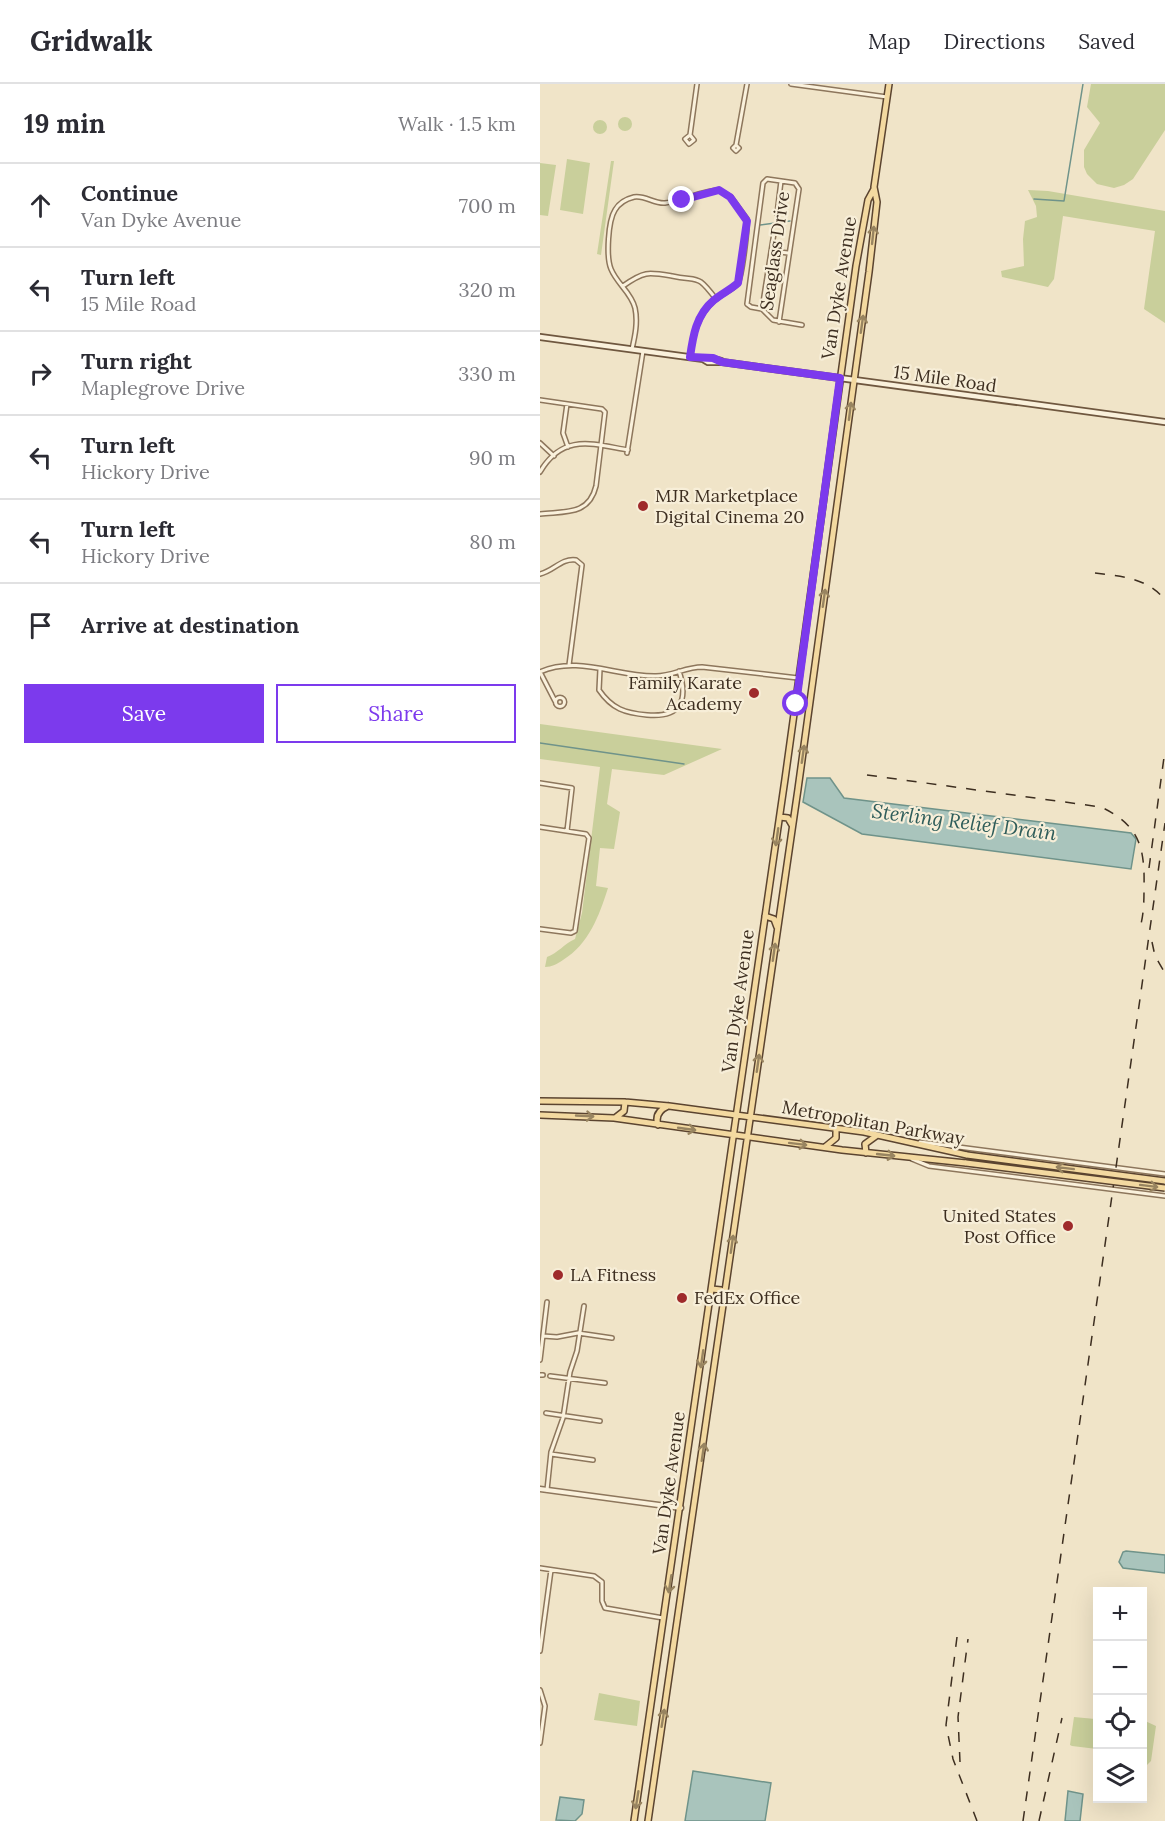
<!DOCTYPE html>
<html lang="en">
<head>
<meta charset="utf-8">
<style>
  :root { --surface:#fff; --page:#f7f7f7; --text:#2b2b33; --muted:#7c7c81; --line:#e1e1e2; --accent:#7c3aed }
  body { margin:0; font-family:Lora,serif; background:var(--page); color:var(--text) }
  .controls { position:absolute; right:18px; bottom:18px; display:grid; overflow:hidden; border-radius:0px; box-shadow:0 6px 24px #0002 }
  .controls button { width:54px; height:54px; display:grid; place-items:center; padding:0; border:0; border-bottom:2px solid var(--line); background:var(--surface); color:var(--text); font:30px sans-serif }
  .stop { position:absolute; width:18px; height:18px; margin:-14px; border:4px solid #7c3aed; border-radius:50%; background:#fff }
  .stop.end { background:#7c3aed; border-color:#fff; box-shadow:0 2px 6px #0008 }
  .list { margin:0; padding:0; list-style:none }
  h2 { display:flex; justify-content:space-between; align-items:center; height:78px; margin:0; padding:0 24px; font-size:26px }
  h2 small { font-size:20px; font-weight:400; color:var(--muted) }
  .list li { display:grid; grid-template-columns:39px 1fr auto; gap:18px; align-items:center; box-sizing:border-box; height:84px; padding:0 24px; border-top:2px solid var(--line) }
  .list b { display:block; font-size:22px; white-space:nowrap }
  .list p { margin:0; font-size:20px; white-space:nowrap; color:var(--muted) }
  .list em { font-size:20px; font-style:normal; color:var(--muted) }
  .actions { display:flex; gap:12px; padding:18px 24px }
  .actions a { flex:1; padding:14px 0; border:2px solid var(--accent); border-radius:0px; text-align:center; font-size:21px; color:var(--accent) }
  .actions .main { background:var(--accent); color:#fff }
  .icon { flex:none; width:33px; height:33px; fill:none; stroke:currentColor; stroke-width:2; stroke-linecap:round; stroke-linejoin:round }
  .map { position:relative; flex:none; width:625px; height:1737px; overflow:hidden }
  header { display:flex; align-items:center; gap:36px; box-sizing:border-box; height:84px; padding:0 30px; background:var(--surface); border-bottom:2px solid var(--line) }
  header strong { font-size:28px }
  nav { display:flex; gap:33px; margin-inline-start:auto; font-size:21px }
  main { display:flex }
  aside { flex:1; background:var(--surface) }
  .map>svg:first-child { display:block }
  .green { fill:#c9cf9b }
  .water { fill:#a9c4bc; stroke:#6f938a; stroke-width:1.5 }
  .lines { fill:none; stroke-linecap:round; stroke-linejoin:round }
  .stream { stroke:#6f938a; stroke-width:1.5 }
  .minor-casing { stroke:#8d765c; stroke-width:6 }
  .tertiary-casing { stroke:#8d765c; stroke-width:7 }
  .secondary-casing { stroke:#6f573f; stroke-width:8 }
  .primary-casing { stroke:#5b4430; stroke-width:8 }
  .minor { stroke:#faf1dc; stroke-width:3 }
  .tertiary { stroke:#faf1dc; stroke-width:4 }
  .secondary { stroke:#faf1dc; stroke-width:4.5 }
  .primary { stroke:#f3d9a0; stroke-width:5 }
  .rail { stroke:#3d2e20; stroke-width:1.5; stroke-dasharray:10 10; stroke-linecap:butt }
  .primary-bridge-casing { stroke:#5b4430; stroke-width:8; stroke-linecap:butt }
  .primary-bridge { stroke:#f3d9a0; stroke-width:5 }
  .oneway { stroke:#988460 }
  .route { stroke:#7c3aed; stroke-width:8 }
  .poi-dot { fill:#9e2a2b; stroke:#f7eed8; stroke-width:2 }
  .labels { text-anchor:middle; stroke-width:4.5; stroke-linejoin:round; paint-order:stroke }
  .street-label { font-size:18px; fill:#3d2e20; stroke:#f7eed8 }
  .poi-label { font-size:18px; fill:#3d2e20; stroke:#f7eed8; text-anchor:start }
  .water-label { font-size:20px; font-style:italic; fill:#2f5d5a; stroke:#f7eed8 }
</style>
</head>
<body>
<header>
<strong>Gridwalk</strong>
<nav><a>Map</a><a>Directions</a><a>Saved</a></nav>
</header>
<main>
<aside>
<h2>19 min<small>Walk · 1.5 km</small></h2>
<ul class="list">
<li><svg class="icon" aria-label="ahead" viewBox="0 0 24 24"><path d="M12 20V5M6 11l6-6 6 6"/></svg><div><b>Continue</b><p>Van Dyke Avenue</p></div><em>700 m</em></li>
<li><svg class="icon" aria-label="left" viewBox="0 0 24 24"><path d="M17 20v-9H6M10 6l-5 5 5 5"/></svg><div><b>Turn left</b><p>15 Mile Road</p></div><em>320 m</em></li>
<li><svg class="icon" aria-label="right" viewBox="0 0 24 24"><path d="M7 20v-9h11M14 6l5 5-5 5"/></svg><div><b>Turn right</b><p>Maplegrove Drive</p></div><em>330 m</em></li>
<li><svg class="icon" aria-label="left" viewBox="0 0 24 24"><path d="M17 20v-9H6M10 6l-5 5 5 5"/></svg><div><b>Turn left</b><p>Hickory Drive</p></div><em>90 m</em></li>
<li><svg class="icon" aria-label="left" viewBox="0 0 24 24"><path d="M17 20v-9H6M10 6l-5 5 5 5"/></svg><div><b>Turn left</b><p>Hickory Drive</p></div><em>80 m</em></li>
<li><svg class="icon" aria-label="arrive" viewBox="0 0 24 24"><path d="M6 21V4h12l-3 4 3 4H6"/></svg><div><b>Arrive at destination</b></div></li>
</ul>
<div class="actions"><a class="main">Save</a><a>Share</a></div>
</aside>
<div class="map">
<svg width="625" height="1737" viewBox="0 0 625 1737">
  <rect width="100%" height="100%" fill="#f0e4c8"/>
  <path class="green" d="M 551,0 L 625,0 L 625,46 L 593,95 L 584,101 L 574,104 L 557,100 L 547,90 L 544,83 L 544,66 L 560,39 L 547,23 Z
    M78 40a7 7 0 1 1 14 0a7 7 0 1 1-14 0Z
    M53 43a7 7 0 1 1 14 0a7 7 0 1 1-14 0Z
    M 27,75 L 50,79 L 43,130 L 20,126 Z
    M 71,77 L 74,77 L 61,171 L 57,170 Z
    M 0,79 L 16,81 L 8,132 L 0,131 Z
    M 488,106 L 508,107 L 625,127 L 625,239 L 604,225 L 615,147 L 523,132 L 514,195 L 508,203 L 462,193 L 461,187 L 484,182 L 483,155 L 485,137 L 497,133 L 496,122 Z
    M 0,640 L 182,665 L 124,691 L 72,685 L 67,720 L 80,728 L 74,765 L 60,764 L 56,802 L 68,804 C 59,832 49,860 23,876 C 17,880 12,883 5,883 L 7,873 C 18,869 24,860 35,855 L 42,829 L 60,683 L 0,675 Z
    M 59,1609 L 100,1617 L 97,1642 L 54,1636 Z
    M 557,1615 L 557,1665 L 532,1662 L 530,1661 L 534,1633 L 555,1635 Z
    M 603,1636 L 616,1642 L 611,1677 L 603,1685 Z"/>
  <path class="water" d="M 267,694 L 290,694 L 304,714 L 591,749 L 596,755 L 591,785 L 322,750 L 263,718 Z
    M 586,1467 L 625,1471 L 625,1489 L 583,1484 L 579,1478 L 583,1468 Z
    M 153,1687 L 231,1699 L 225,1737 L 145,1737 Z
    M 528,1707 L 543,1710 L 540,1737 L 525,1737 Z
    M 20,1713 L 44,1716 L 42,1730 L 35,1737 L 16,1736 Z"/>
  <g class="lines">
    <path class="stream" d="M 494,115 L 524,117 L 543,0
      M 220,141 L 250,137
      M 0,659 L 144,680"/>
    <defs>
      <path id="minor" d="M 251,0 L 347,13
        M 150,51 L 154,56 L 149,60 L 145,55 L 150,51 L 157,0
        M 196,61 L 193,64 L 196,67 L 199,64 L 196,61 L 207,0
        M 237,130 L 241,97
        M 231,167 L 248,169
        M 83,202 C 104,187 108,188 132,192 C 160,198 156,189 176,215
        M 222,225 L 234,149
        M 239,238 L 259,105 L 255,99 L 227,95 L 223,99 L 207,220 L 211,223 L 222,225 L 233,236 L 262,241
        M 92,265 C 95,252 98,238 95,224 C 91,208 77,200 71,185 C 66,173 68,137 75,126 C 79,119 86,115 94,113 C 105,111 114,120 125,119 C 142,117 164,106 179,106 L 191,113 L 207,135 C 208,144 202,193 198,199 C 194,205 184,209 179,213 C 158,227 153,250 150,274
        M 0,316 L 62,325 L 65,328 L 56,402 C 49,432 24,427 0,430
        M 27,320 L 23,349 L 28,363
        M 0,359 L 14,372
        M 87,369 L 103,267
        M 0,388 C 23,349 52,360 88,366
        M 0,490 C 14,487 21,474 36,476 L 42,481 L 29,581
        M 60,585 L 59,606 C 72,625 85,629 107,631 C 140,634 149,617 139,587
        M 0,588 C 38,571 77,593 116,592 C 132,592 146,583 162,583 L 258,594
        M 0,588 L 15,617
        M15.5 618a4.5 4.5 0 1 1 9 0a4.5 4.5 0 1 1-9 0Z
        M 0,699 L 32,704 L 27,747
        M 0,743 L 46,750 L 49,754 L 35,847 L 31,849 L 0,845
        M 380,1058 L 625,1090
        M 372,1075 L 389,1082 L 625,1112
        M 3,1252 L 17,1253 L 38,1249 L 72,1254
        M 0,1276 L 7,1218
        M 0,1291 L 3,1291
        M 10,1292 L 65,1299
        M 6,1329 L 60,1337
        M 11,1370 L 53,1376
        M 7,1406 L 11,1368 L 23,1334 L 30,1288 L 37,1267 L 44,1222
        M 0,1484 L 54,1492 L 62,1498 L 62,1517 L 65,1524 L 123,1534
        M 0,1567 L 11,1486
        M 0,1606 L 5,1622 L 0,1659"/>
      <path id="tertiary" d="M 0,1405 L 141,1424"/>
      <path id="secondary" d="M 0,253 L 163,275 L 169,274 L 181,277
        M 163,275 L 168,278 L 182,278 L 625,338"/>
      <path id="primary" d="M 240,733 L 248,734 L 252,741
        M 225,832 L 234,835 L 237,843
        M 0,1017 L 85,1018 L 129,1022 L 324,1048 L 427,1071
        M 0,1031 L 74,1034 L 302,1066 L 426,1079
        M 75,1034 L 84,1027 L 85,1018
        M 118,1041 C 115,1032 119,1026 128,1022
        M 285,1063 L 296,1054 L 296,1044
        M 326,1069 L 325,1060 L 336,1052
        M 172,1205 L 181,1206 L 184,1214
        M 94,1737 L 245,695 L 316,182 L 328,116 L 334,105
        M 108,1737 L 258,705 L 329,188 L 337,118 L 334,103 L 349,0"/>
    </defs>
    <use href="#minor" class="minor-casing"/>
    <use href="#tertiary" class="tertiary-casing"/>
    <use href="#secondary" class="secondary-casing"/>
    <use href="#primary" class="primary-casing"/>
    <use href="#minor" class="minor"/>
    <use href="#tertiary" class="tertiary"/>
    <use href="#secondary" class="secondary"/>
    <use href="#primary" class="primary"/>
    <path class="rail" d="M 555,489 C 581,492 608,494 625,516
      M 327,691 L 561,723 C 599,741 605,763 604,803 C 604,815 604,827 601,840
      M 609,784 L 625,666
      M 612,858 L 615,872 L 625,889
      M 417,1553 L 406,1641 L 413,1675 L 437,1737
      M 420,1678 L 418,1633 L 428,1555
      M 483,1737 L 625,739
      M 499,1737 L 522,1634"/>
    <defs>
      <path id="primary-bridge" d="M 427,1071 L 625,1097
        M 426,1079 L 625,1104"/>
    </defs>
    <use href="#primary-bridge" class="primary-bridge-casing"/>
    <use href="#primary-bridge" class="primary-bridge"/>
  </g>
  <defs><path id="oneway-shaft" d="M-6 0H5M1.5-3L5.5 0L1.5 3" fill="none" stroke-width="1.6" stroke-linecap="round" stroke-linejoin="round" transform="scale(1.5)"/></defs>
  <g class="oneway">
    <use href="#oneway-shaft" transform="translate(333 151) rotate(-84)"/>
    <use href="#oneway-shaft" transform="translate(322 240) rotate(-82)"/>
    <use href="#oneway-shaft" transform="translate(310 327) rotate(-83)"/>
    <use href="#oneway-shaft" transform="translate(284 514) rotate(-82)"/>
    <use href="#oneway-shaft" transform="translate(263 670) rotate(-82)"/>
    <use href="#oneway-shaft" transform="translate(237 753) rotate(98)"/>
    <use href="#oneway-shaft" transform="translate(234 868) rotate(-82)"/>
    <use href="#oneway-shaft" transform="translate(218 979) rotate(-82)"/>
    <use href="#oneway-shaft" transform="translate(45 1032) rotate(3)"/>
    <use href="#oneway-shaft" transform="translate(147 1045) rotate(8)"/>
    <use href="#oneway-shaft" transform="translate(258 1060) rotate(7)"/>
    <use href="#oneway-shaft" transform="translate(346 1071) rotate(6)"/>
    <use href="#oneway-shaft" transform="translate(525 1084) rotate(-173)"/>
    <use href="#oneway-shaft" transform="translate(609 1102) rotate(7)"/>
    <use href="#oneway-shaft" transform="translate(192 1160) rotate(-82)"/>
    <use href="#oneway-shaft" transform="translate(162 1275) rotate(98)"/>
    <use href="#oneway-shaft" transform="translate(163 1368) rotate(-82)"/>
    <use href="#oneway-shaft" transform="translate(130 1500) rotate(99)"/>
    <use href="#oneway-shaft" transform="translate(123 1634) rotate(-81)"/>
    <use href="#oneway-shaft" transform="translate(97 1716) rotate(99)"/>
  </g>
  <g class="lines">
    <path class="route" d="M 142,116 L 179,106 L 190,113 L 207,137 L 198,199 C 190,206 181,210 174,216 C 156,231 153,252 150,273 L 173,274 L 182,278 L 300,294 L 256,620"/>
  </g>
  <g class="poi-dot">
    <circle cx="103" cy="422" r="6"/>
    <circle cx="214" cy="609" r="6"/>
    <circle cx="528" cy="1142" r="6"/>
    <circle cx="18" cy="1191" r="6"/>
    <circle cx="142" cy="1214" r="6"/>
  </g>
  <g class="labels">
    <g class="street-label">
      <text transform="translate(235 167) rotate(-82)" y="6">Seaglass Drive</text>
      <text transform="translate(299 204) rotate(-81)" y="6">Van Dyke Avenue</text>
      <text transform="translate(405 295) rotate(8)" y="6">15 Mile Road</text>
      <text transform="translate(198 917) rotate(-82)" y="6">Van Dyke Avenue</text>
      <text transform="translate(333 1039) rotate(10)" y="6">Metropolitan Parkway</text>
      <text transform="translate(129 1399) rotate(-82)" y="6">Van Dyke Avenue</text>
    </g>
    <g class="poi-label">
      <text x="115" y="418">MJR Marketplace<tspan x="115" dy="21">Digital Cinema 20</tspan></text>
      <text x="202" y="605" text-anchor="end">Family Karate<tspan x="202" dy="21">Academy</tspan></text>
      <text x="516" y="1138" text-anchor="end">United States<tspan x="516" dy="21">Post Office</tspan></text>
      <text x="30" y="1197">LA Fitness</text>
      <text x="154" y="1220">FedEx Office</text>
    </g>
    <g class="water-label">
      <text transform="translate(424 738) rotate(7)" y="7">Sterling Relief Drain</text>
    </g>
  </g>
</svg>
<div class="controls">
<button>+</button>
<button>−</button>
<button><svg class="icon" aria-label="locate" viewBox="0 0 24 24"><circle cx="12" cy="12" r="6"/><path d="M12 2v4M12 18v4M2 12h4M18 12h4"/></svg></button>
<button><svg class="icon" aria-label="layers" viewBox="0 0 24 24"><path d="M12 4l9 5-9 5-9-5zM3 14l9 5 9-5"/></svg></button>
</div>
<div class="stop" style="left:256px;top:620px"></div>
<div class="stop end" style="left:142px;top:116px"></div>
</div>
</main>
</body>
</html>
